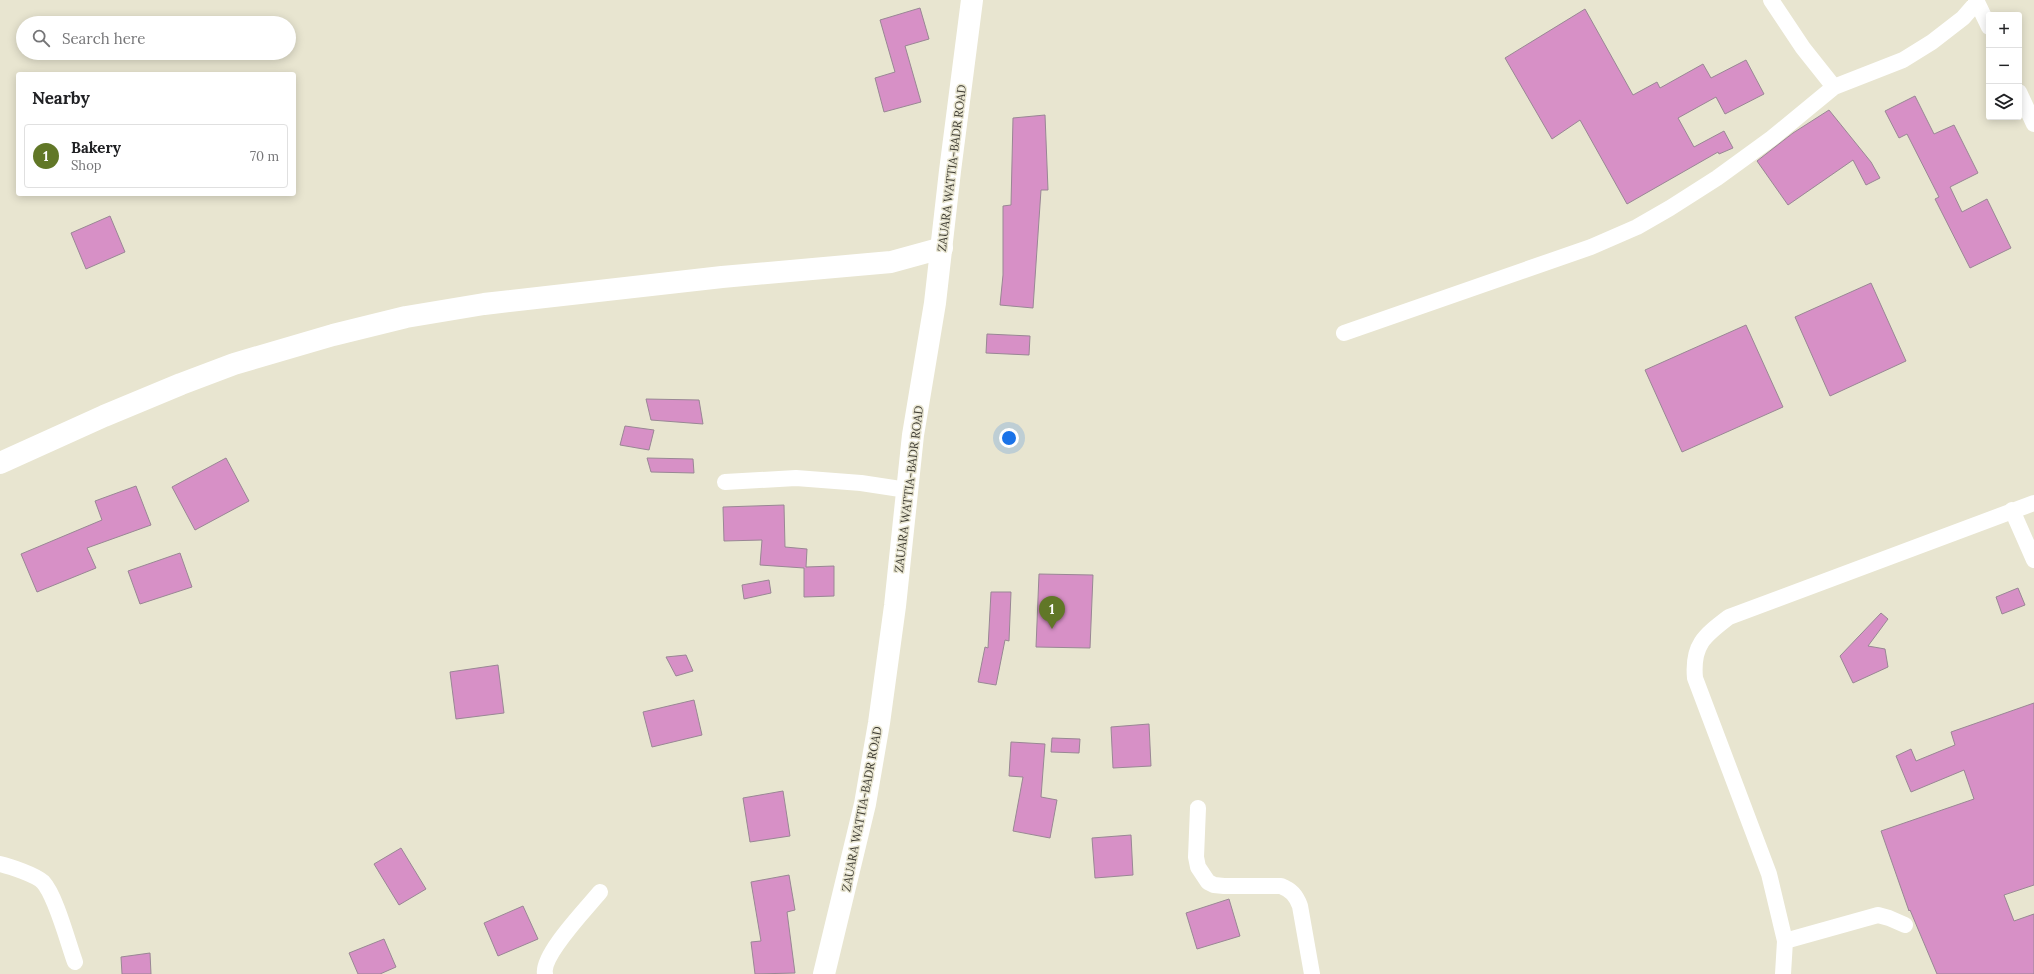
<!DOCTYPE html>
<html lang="en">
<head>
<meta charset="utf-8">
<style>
  :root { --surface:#fff; --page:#f2f2f2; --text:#202124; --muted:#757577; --line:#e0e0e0; --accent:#617727 }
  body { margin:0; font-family:Lora,serif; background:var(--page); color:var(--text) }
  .controls { position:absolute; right:12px; top:12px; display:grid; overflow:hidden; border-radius:4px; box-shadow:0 2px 10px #0003 }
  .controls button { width:36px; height:36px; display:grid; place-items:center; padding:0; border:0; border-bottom:1px solid var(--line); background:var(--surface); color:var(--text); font:20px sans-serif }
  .you { position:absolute; left:1009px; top:438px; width:14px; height:14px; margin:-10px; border:3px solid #fff; border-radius:50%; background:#1a73e8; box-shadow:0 0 0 6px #1a73e833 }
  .badge { display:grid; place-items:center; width:26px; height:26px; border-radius:50%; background:var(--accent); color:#fff; font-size:13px; font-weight:700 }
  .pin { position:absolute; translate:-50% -33px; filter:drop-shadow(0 1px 2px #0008) }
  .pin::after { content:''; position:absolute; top:21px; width:14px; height:12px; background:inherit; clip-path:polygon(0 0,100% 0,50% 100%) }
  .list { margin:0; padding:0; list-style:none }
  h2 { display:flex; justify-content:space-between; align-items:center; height:52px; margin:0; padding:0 16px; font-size:17px }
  h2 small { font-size:13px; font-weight:400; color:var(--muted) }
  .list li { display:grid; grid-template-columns:26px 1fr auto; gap:12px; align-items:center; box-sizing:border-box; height:64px; margin:0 8px 8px; padding:0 8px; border:1px solid var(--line); border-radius:4px }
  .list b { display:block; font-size:15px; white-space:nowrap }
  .list p { margin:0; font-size:13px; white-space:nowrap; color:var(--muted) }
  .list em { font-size:13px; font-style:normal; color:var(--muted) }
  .icon { flex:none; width:22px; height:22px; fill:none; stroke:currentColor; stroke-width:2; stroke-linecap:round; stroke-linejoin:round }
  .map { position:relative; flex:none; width:2034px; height:974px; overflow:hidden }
  .search { position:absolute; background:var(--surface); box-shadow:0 2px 10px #0003; left:16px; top:16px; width:280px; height:44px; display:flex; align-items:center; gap:10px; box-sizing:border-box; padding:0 14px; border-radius:22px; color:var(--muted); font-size:15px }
  .panel { position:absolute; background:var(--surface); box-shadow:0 2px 10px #0003; left:16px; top:72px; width:280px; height:124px; border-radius:4px }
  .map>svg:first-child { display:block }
  .building { fill:#d790c6; stroke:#998794 }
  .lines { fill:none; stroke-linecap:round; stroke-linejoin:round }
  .street { stroke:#fff; stroke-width:16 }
  .secondary { stroke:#fff; stroke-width:22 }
  .highway { stroke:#fff; stroke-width:22 }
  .labels { text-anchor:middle; stroke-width:3; stroke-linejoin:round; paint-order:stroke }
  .street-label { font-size:12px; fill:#3e3c34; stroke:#e8e5d0 }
</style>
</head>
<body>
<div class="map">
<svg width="2034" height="974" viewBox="0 0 2034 974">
  <rect width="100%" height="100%" fill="#e8e5d0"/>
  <path class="building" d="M 920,8 L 929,39 L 905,46 L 921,102 L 884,112 L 875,78 L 895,72 L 880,20 Z
    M 1585,9 L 1633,95 L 1657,82 L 1660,88 L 1703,64 L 1711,78 L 1746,60 L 1764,94 L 1725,114 L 1716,97 L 1678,118 L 1694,147 L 1724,131 L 1733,148 L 1719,154 L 1718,152 L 1627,204 L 1580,120 L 1552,139 L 1505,58 Z
    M 1915,96 L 1934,134 L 1954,125 L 1978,173 L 1950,187 L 1962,212 L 1987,199 L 2011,248 L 1970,268 L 1935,199 L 1939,197 L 1907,134 L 1899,138 L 1885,111 Z
    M 1829,110 L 1871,162 L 1880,178 L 1866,185 L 1853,160 L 1788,205 L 1757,161 L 1793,133 Z
    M 1045,115 L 1048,190 L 1041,190 L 1033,308 L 1000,305 L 1003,275 L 1003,206 L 1011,205 L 1013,118 Z
    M 110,216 L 125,252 L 86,269 L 71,233 Z
    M 1871,283 L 1906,361 L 1830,396 L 1795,317 Z
    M 1746,325 L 1783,407 L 1682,452 L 1645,370 Z
    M 987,334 L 1030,336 L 1029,355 L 986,353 Z
    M 646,399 L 699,400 L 703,424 L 651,420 Z
    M 625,426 L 654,430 L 649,450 L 620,445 Z
    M 226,458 L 249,501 L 195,530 L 172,487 Z
    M 647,458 L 693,459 L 694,473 L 651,472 Z
    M 136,486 L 151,525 L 87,548 L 96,568 L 37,592 L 21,554 L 102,520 L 95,501 Z
    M 784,505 L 785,547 L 807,549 L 806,567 L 834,566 L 834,596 L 804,597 L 804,568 L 760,565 L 762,540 L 724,541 L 723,507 Z
    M 180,553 L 192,587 L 140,604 L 128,571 Z
    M 1039,574 L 1093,575 L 1090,648 L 1036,647 Z
    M 769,580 L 771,593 L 744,599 L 742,585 Z
    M 2018,588 L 2025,605 L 2002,614 L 1996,597 Z
    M 991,592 L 1011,592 L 1009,641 L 1005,640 L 996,685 L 978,682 L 985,647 L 988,648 Z
    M 1881,613 L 1888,619 L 1868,646 L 1885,649 L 1888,667 L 1853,683 L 1840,656 Z
    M 686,655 L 693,671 L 676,676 L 666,657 Z
    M 498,665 L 504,713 L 456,719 L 450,672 Z
    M 694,700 L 702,735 L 652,747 L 643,712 Z
    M 2034,703 L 2034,885 L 2004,895 L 2014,921 L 2034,914 L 2034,974 L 1937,974 L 1910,910 L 1909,911 L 1881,831 L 1974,799 L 1964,770 L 1911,792 L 1896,756 L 1911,749 L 1916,761 L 1955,745 L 1951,732 Z
    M 1149,724 L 1151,766 L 1113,768 L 1111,727 Z
    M 1052,738 L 1080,739 L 1079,753 L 1051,752 Z
    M 1011,742 L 1045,744 L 1041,797 L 1057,800 L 1050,838 L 1013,831 L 1023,777 L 1009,776 Z
    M 783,791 L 790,836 L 750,842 L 743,798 Z
    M 1131,835 L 1133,875 L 1095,878 L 1092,838 Z
    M 401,848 L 426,889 L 399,905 L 374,864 Z
    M 789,875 L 795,910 L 787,912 L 795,973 L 755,974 L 751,942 L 761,941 L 751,882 Z
    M 1229,899 L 1240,936 L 1197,949 L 1186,913 Z
    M 523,906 L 538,939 L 498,956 L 484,923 Z
    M 384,939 L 396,967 L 380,974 L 358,974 L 349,953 Z
    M 150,953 L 151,974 L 122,974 L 121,957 Z"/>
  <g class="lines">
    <path class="street" d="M 1771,0 L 1803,48 L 1834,87
      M 1977,2 L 1989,27
      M 2019,92 L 2034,124
      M 1344,333 L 1591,247 L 1637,227 L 1670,208 L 1717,178 L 1772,138 L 1834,87 L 1903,60 L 1932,42 L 1963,18 L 1977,2 L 1976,0
      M 725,482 L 796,478 L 861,483 L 907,490
      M 2012,510 L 2034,560
      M 1198,808 L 1196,857 L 1198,867 L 1208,882 L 1214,885 L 1224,886 L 1281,886 C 1291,890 1296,895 1300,906 L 1312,974
      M 0,864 C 9,866 36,875 43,882 C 56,896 68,943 75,962
      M 1785,941 L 1878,915 L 1889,918 L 1905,925
      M 545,974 C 541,955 587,908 600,892
      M 1783,974 L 1785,941 L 1769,874 L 1695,678 C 1692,645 1704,636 1729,617 L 2034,503"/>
    <path class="secondary" d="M 0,463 L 104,416 L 181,384 L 234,364 L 333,335 L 406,317 L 484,304 L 722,277 L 891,262 L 942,248"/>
    <path class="highway" d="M 824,974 L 865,804 L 879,723 L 895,606 L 913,435 L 935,303 L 950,171 L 972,0"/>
  </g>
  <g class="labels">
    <g class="street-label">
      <text transform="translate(952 168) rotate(-83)" y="4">ZAUARA WATTIA-BADR ROAD</text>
      <text transform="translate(909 489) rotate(-83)" y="4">ZAUARA WATTIA-BADR ROAD</text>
      <text transform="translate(862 809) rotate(-79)" y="4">ZAUARA WATTIA-BADR ROAD</text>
    </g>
  </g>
</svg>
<div class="controls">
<button>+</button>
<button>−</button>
<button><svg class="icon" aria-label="layers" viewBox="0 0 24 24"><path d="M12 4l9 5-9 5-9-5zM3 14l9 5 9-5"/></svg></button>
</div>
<div class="you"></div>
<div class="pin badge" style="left:1052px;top:629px">1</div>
<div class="search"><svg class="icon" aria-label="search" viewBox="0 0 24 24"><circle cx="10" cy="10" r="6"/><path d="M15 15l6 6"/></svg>Search here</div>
<section class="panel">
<h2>Nearby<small></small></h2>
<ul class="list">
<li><span class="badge">1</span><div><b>Bakery</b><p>Shop</p></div><em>70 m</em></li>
</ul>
</section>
</div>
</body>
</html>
